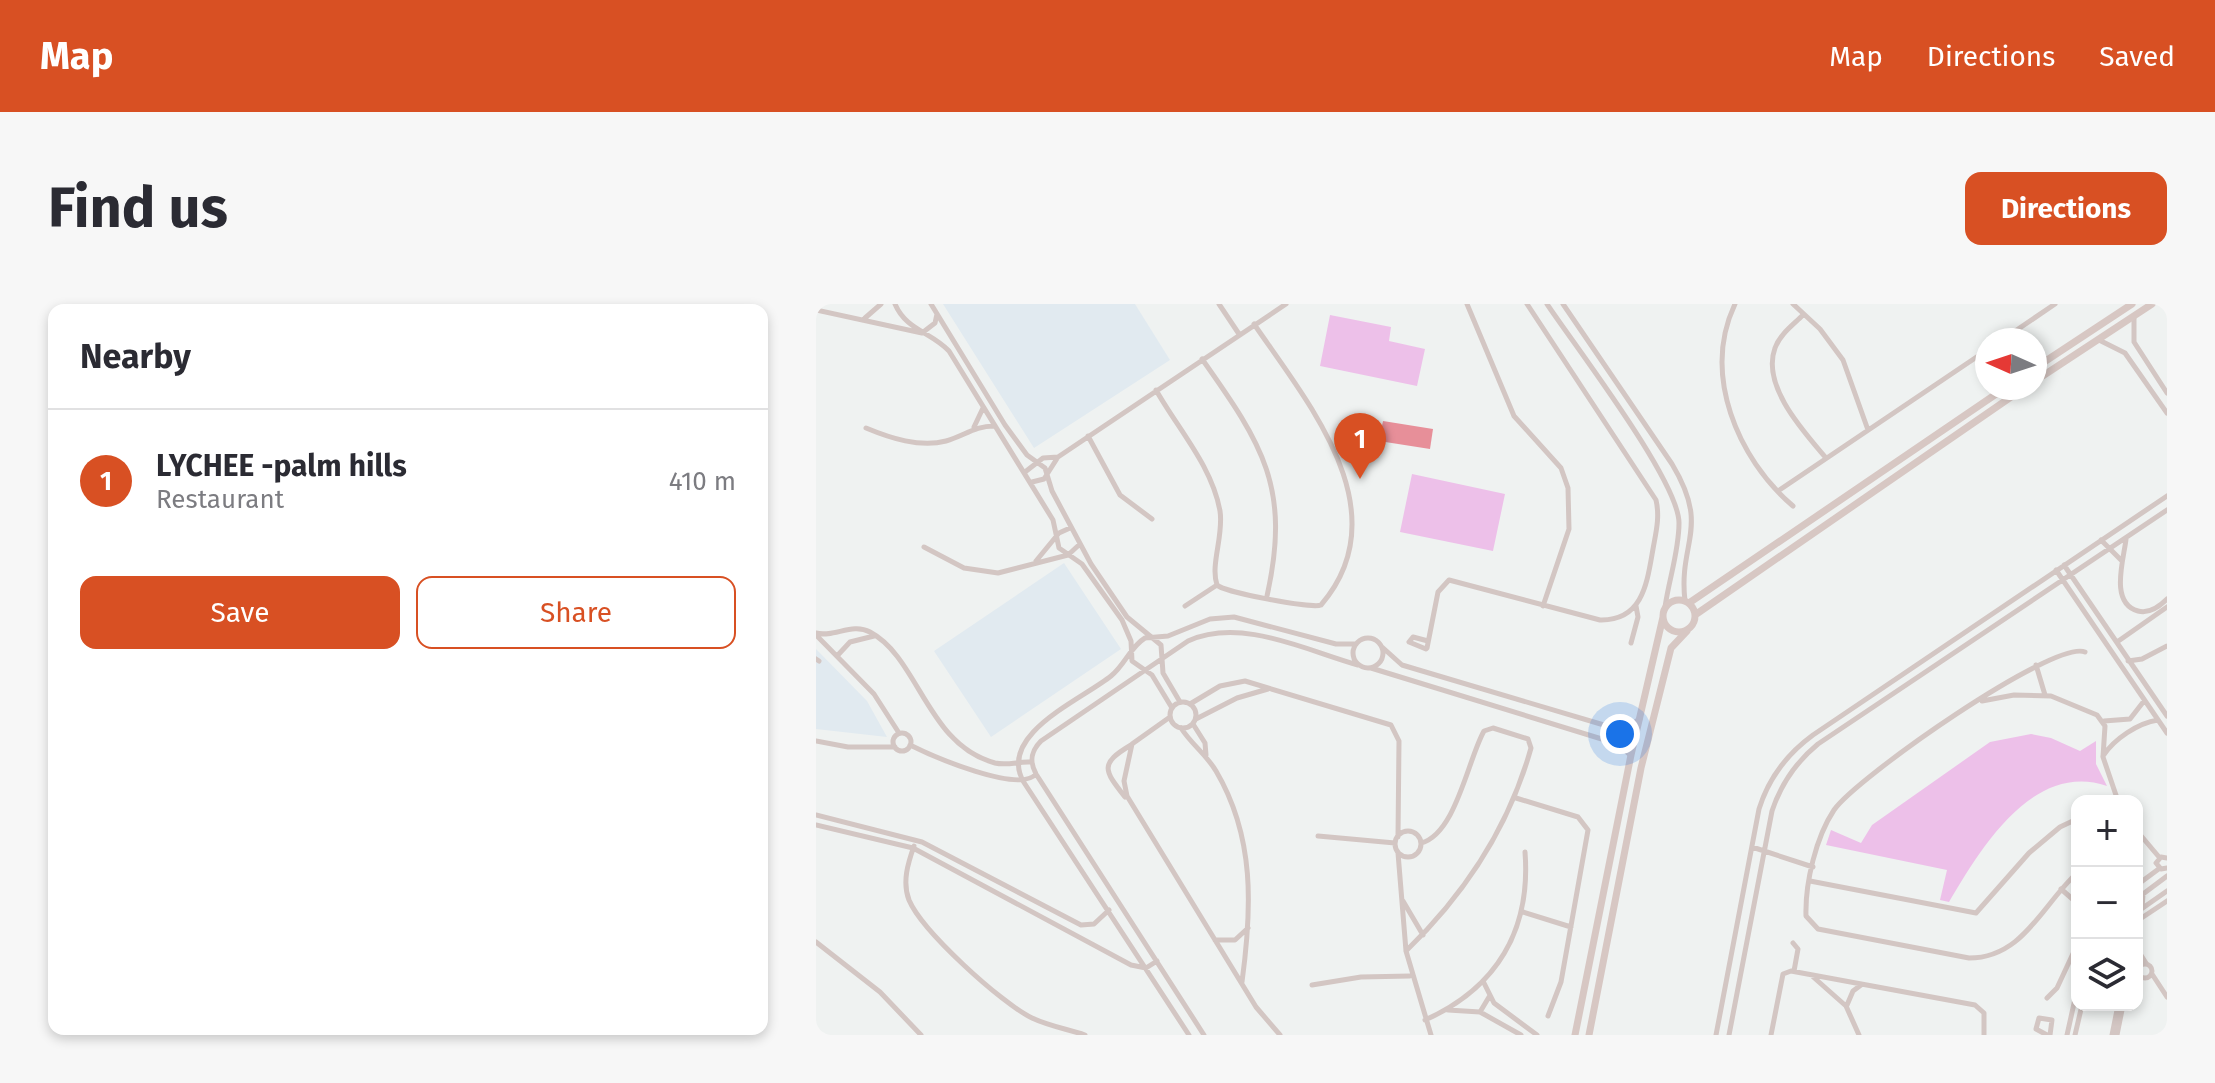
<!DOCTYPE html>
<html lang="en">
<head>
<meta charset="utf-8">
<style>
  :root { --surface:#fff; --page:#f7f7f7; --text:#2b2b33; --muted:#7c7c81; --line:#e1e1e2; --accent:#d85023 }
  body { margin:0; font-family:"Fira Sans",sans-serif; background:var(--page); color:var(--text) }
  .controls { position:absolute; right:24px; bottom:24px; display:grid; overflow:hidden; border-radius:16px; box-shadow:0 4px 12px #0003 }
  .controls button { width:72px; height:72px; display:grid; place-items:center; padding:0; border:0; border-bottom:2px solid var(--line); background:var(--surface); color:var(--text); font:40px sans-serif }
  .compass { position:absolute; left:1159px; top:24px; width:72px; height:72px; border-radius:50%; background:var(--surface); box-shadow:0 4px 12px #0003; rotate:273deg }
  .you { position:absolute; left:804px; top:430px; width:28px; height:28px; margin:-20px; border:6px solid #fff; border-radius:50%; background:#1a73e8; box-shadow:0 0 0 12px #1a73e833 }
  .badge { display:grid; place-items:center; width:52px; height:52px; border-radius:50%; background:var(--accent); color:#fff; font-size:26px; font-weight:700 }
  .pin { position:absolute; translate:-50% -66px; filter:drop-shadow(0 2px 4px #0008) }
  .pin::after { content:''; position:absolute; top:42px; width:28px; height:24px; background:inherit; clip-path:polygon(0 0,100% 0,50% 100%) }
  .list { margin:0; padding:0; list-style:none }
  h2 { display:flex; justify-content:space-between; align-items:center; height:104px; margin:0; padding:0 32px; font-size:34px }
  h2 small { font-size:26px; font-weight:400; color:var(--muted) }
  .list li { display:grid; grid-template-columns:52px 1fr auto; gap:24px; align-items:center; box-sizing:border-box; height:144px; padding:0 32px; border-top:2px solid var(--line) }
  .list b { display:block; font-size:30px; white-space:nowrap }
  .list p { margin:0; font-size:26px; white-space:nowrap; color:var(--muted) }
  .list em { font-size:26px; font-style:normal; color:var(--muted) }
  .actions { display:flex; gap:16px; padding:24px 32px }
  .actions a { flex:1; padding:18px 0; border:2px solid var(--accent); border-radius:16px; text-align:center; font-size:28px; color:var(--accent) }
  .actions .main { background:var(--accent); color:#fff }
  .icon { flex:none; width:44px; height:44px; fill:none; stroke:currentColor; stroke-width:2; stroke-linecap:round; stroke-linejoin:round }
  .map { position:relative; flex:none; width:1351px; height:731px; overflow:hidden; border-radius:16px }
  header { display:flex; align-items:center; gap:48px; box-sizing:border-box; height:112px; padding:0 40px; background:var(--accent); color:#fff }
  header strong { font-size:38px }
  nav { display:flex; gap:44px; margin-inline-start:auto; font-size:28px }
  .intro { display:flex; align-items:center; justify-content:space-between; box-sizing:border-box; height:192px; padding:0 48px }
  h1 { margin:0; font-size:56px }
  .button { padding:20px 36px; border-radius:16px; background:var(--accent); color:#fff; font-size:28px; font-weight:700 }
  main { display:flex; gap:48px; padding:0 48px }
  aside { flex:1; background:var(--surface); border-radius:16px; box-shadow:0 4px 12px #0003 }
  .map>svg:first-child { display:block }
  .commercial { fill:#e1eaf0 }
  .green { fill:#edc0e9 }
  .water { fill:#e78f99 }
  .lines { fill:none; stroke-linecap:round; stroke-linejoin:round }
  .street { stroke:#d3c6c3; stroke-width:5 }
  .secondary { stroke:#d7c7c3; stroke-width:7 }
</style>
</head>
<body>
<header>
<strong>Map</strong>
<nav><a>Map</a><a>Directions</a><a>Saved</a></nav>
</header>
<div class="intro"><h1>Find us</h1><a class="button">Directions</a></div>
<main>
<aside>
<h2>Nearby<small></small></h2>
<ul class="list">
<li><span class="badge">1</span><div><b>LYCHEE -palm hills</b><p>Restaurant</p></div><em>410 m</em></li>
</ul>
<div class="actions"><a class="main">Save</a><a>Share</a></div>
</aside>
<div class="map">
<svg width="1351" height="731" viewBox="0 0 1351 731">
  <rect width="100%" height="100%" fill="#eff2f1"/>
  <path class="commercial" d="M 127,0 L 319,0 L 354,56 L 218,144 Z
    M 248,259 L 305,345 L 175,433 L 118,347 Z
    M 0,345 L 51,397 L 71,433 L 0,425 Z"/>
  <path class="green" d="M 514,11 L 575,23 L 573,37 L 609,45 L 601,82 L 504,62 Z
    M 596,170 L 689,190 L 677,247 L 584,228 Z
    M 1215,430 L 1235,434 L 1264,447 L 1280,437 L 1280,460 L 1291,482 C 1217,457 1165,544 1133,598 L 1124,596 L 1131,566 L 1010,541 L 1015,526 L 1045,539 L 1056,521 L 1174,438 Z"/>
  <path class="water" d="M 567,117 L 617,125 L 614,145 L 563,137 Z"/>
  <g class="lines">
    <path class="street" d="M 79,0 C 90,26 115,28 133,47 L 237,216 L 243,244 L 266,260 L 306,316 L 315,337 L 316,357 L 336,371 L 356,404
      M 115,0 L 189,121 L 211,151 L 229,164 L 236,187 L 275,260 L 311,313 L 345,341 L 347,369 L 364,398
      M 403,0 L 423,30
      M 651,0 L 698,112 L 745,164 L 752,184 L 753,225 L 727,302
      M 731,0 C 759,42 863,177 863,219 C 863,247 853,275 849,303
      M 747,0 L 856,160 C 895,225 862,237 869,297
      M 919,0 C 886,70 921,154 977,202
      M 977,0 L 1004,25 L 1027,56 L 1052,126
      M 0,6 L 106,29 L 119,19 L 121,10
      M 987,11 C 977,21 964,30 959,44 C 945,82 988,128 1010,154
      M 1318,13 L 1318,38 L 1351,89
      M 49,14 L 65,0
      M 1186,36 L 1239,0
      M 1283,36 L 1309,49 L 1351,109
      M 386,55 C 447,141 475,184 451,292
      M 340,86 C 362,125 396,162 404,207 C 408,231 394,261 401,281 C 407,288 496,305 505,301 C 585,208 492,99 438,20
      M 158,123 L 167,104
      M 50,124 C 74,134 104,144 130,137 C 148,132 159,122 178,122
      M 272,132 L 304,191 L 336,215
      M 209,168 L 227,154 L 242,153
      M 216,178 L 228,175 L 242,153 L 470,0
      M 962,187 L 1171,46
      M 1310,235 C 1308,255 1293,299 1322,307 C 1333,310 1344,302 1351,295
      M 1285,236 L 1306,257
      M 108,243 L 148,264 L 182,269 L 252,251 L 264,240
      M 220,257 L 243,229 L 254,224
      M 1248,261 L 1351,412
      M 1240,266 L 1351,429
      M 369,302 L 401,281
      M 0,329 C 18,334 36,318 54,328 C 103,354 111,441 179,459 C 192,462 203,457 215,458
      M 0,331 L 58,390 L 83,429
      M537 349a15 15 0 1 1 30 0a15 15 0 1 1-30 0Z
      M 612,337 L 597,333 L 593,338 L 610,345 L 611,344 L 622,288 L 633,276 L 784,316 C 827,317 831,279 837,245 C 840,228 844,213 840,196 L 711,0
      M 1301,338 L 1351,303
      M 815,339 L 822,313 L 820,302
      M 566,343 L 586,361 L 798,424 L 811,423 L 824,415
      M 21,352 L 34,338 L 58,332
      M 0,355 L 3,357
      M 1312,357 L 1326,355 L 1351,342
      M 1220,361 L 1229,391
      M 555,364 L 802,440 L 814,451
      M 1166,397 L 1198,391 L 1235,392 L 1281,411 L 1289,422 L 1287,453 L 1302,497
      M354 411a13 13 0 1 1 26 0a13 13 0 1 1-26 0Z
      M 374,400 L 404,382 L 429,377 L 575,421 L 583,437 L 582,533
      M 354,413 L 316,440 L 308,477 L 311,492 L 440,703 L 464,731
      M 380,415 L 421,394 L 452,385
      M 1288,417 L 1314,415 L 1328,397
      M 377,420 L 389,439 L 390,451
      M 365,424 C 376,441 390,450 400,467 C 439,533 436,604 426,678
      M77 438a9 9 0 1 1 18 0a9 9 0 1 1-18 0Z
      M 0,437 L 32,443 L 79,443
      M 94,441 C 116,452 203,490 220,470
      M 1287,452 C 1298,435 1322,419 1342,416
      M 309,493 C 288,466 283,460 315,441
      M 700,494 L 762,513 L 772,526 L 745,678 L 732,712
      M 0,511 L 106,538 L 265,621 L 278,620 L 293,606
      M 0,521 L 97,544 L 315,661 L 330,664 L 341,657
      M 1321,527 L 1343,553
      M579 540a13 13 0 1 1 26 0a13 13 0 1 1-26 0Z
      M 502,532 L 579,539
      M 98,542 C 92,559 86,578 93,596 C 106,627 185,699 216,714 C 233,722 251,725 269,731
      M 936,543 L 997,563
      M 582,549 L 590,647 L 615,731
      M 1351,554 L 1345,553 L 1340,559 L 1345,565 L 1351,564
      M 1261,569 C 1226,601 1207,654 1153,654 L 1002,625 L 990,612 C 989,579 1000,533 1018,506 C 1040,474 1238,335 1269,348
      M 994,577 L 1160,609 L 1213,549 L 1244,523 L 1261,515
      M 1321,581 L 1344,564
      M 1245,585 L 1261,599
      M 587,597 L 607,631
      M 1326,604 L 1327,590 L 1351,572
      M 707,608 L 755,623
      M 1321,608 L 1351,587
      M 1321,617 L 1351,597
      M 399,636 L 419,636 L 432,624
      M 0,638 L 64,688 L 105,731
      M 977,639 L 982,645 L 978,667
      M 1321,645 L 1330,659
      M 590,647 C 649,590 693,523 715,444 L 712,435 L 677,424 L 668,427 C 652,455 640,530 605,539
      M1322 667a7 7 0 1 1 14 0a7 7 0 1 1-14 0Z
      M 1336,670 L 1351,693
      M 995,671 L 1030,702 L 1043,731
      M 668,679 L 678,699 L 721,731
      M 496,681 L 545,673 L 594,672
      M 1231,694 L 1241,684 L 1261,641
      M 1031,701 L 1037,687 L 1045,681
      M 632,706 L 664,708 L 705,731
      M 664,708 L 673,693
      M 609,716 C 681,684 715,626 709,548
      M 373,731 L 207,477 C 182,430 265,396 295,372 C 309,361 314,343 329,334 L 352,332 L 394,315 L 418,313 L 520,340 L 540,340
      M 388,731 L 220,470 C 213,457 215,447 225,437 L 372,337 C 425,313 489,346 542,361
      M 900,731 L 943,505 C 953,473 971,450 997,431 L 1351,192
      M 913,731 L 956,507 C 965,480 980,458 1002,440 L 1351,206
      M 955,731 L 967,670 L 975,667 L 1159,701 L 1168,709 L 1168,731
      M 1231,731 L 1220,725 L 1223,714 L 1236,716 L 1234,731
      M 1251,731 L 1261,686
      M 1259,731 L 1266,701
      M 1296,731 L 1302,701
      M 1301,731 L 1307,701"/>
    <path class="secondary" d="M 1219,64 L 1316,0
      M 1219,77 L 1336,0
      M847 312a16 16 0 1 1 32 0a16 16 0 1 1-32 0Z
      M 873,299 L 1189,84
      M 879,311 L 1208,84
      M 759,731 L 815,451 L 847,313
      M 773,731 L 825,464 L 855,344 L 871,327"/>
  </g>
</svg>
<div class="controls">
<button>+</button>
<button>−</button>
<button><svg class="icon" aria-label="layers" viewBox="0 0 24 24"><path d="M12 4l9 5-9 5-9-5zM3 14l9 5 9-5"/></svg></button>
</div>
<svg class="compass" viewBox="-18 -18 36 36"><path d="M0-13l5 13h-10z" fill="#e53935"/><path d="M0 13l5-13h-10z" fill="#7c7c81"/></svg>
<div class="you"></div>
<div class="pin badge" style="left:544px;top:175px">1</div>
</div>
</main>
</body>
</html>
